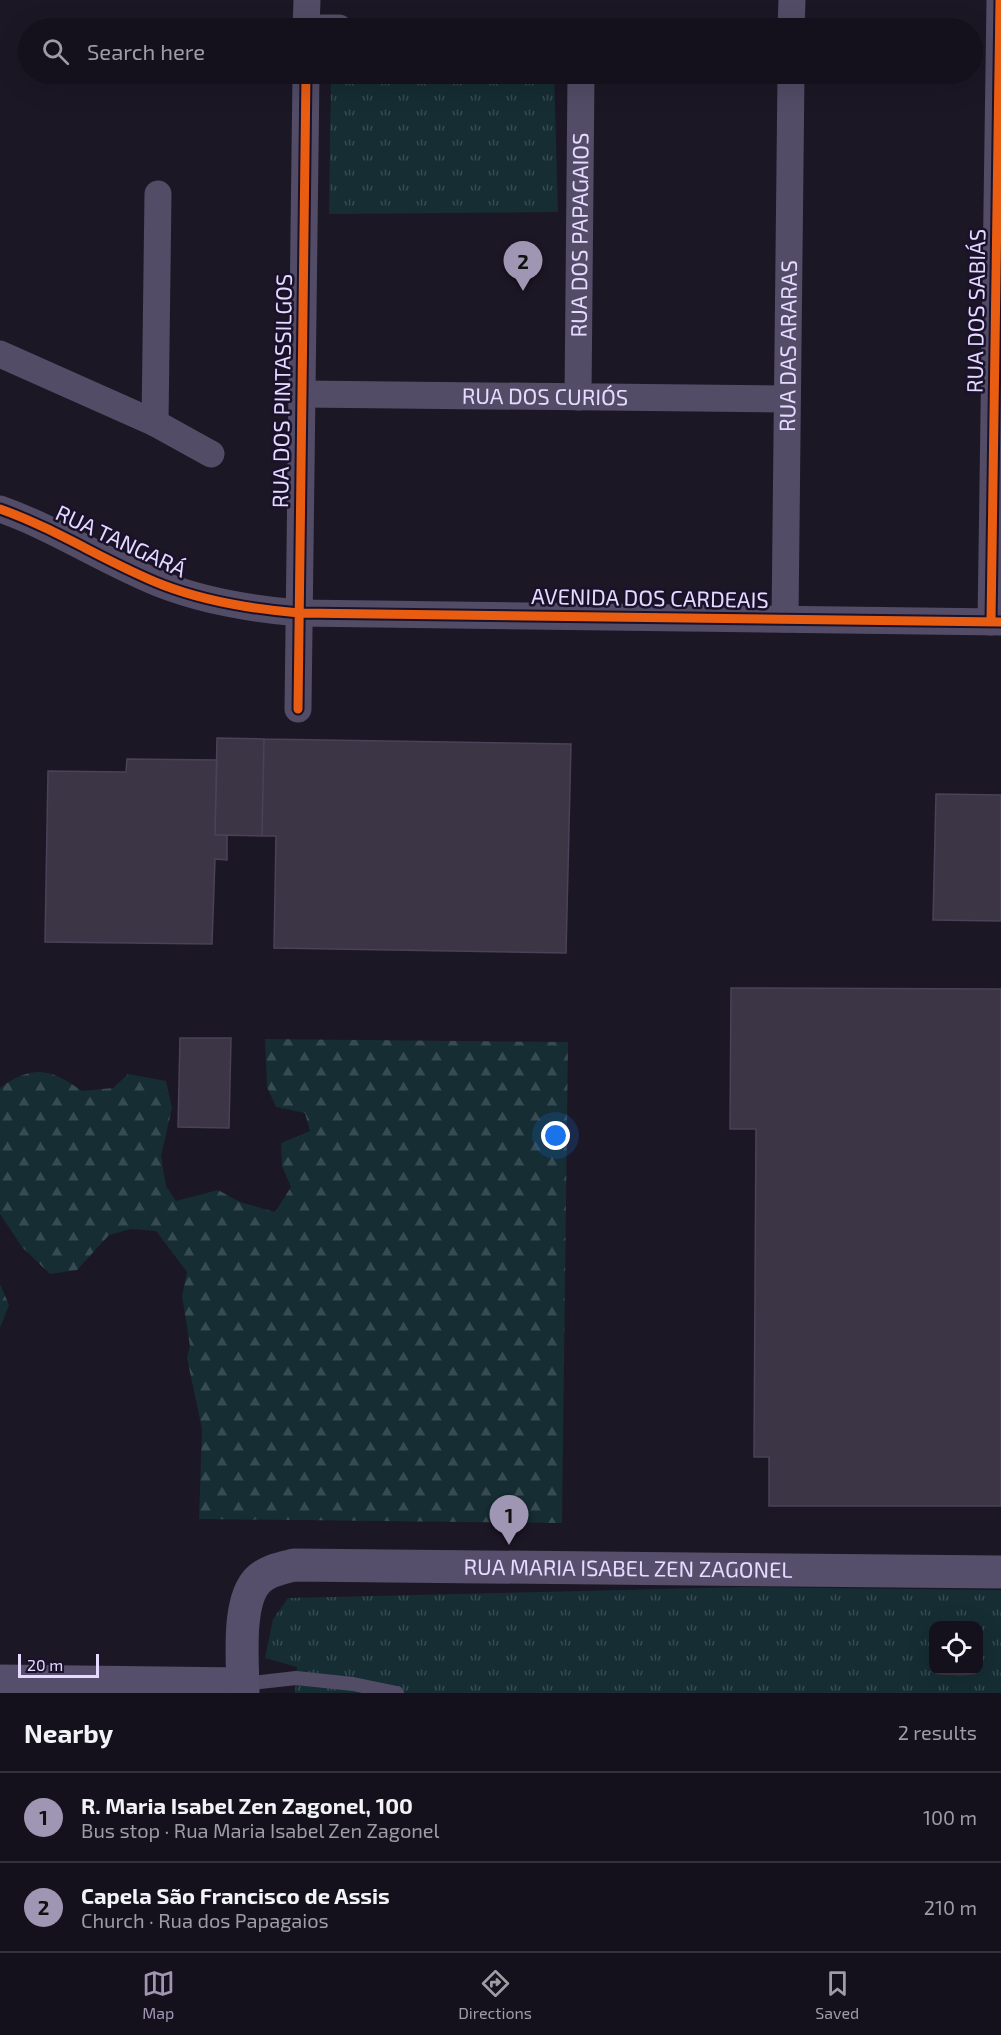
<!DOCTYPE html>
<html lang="en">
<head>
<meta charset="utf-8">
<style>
  :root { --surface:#15111c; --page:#221f29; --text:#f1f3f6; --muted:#9d9da3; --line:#34313b; --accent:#9f96b3 }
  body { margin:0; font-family:"Exo 2",sans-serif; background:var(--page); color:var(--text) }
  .controls { position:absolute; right:18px; bottom:18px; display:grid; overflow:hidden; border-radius:12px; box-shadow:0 6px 24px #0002 }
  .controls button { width:54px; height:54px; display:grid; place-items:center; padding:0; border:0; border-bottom:2px solid var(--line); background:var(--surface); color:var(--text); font:30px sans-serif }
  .scale { position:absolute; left:18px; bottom:15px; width:81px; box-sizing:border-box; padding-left:6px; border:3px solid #e5daff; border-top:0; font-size:16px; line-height:21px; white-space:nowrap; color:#e5daff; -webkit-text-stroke:4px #1a112b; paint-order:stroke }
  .you { position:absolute; left:556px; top:1136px; width:21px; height:21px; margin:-15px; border:4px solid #fff; border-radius:50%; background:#1a73e8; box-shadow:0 0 0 9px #1a73e833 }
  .badge { display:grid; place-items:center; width:39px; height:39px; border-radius:50%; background:var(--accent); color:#111; font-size:20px; font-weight:700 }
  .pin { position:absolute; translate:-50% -50px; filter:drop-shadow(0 2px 3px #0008) }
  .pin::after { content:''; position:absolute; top:32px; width:21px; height:18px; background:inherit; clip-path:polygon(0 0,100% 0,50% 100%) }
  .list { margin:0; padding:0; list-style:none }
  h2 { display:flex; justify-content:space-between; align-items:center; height:78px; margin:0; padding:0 24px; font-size:26px }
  h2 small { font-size:20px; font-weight:400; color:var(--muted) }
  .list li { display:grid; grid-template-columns:39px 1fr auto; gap:18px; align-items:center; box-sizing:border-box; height:90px; padding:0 24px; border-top:2px solid var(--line) }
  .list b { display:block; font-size:22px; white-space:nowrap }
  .list p { margin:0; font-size:20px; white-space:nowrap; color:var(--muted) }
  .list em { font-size:20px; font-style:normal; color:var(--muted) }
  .icon { flex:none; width:33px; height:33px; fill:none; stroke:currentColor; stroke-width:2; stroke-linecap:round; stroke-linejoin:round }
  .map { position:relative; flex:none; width:1001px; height:1693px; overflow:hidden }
  .search { position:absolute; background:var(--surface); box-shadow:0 6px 24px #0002; left:18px; right:18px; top:18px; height:66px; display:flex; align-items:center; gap:15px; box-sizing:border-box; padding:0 21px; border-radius:33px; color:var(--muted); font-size:22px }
  .sheet { height:258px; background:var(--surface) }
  nav { display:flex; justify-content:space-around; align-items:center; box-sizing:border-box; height:84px; border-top:2px solid var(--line); background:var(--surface); font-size:16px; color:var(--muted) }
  nav a { display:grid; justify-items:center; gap:3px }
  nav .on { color:var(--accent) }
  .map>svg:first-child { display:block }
  .grass { fill:url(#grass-tufts); fill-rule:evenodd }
  .forest { fill:url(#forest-firs) }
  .building { fill:#3c3546; stroke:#4a4258; stroke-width:1.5 }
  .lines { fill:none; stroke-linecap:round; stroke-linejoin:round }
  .lane { stroke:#524c66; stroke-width:14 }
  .street { stroke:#524c66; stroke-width:27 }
  .secondary { stroke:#564f6b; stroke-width:33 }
  .cycleway-casing { stroke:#1a112b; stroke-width:13 }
  .cycleway { stroke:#e95d12; stroke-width:9 }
  .labels { text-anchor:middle; stroke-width:5; stroke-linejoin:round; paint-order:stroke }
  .street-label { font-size:22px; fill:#e5daff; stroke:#1a112b }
</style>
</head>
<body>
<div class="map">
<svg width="1001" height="1693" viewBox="0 0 1001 1693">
  <defs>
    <pattern id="grass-tufts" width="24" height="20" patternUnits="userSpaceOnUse" patternTransform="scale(1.5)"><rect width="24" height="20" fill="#152d33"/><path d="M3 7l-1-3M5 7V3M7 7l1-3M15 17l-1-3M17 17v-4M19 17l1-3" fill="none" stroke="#374b52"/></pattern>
    <pattern id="forest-firs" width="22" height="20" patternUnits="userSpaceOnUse" patternTransform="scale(1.5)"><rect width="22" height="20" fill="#152d33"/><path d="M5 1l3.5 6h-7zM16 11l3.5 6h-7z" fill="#374b52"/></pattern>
  </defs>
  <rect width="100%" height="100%" fill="#1c1725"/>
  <path class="grass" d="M 331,74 L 554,74 L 558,212 L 329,214 Z
    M 745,1587 L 1001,1590 L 1001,1693 L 295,1693 L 297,1667 L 265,1658 L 273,1619 L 288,1598 ZM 934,1626 L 978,1626 L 978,1670 L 934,1670 Z"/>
  <path class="forest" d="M 265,1039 L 568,1042 L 562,1523 L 199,1519 L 202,1429 L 187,1358 L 190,1346 L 182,1296 L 187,1272 L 156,1231 L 131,1229 L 109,1235 L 77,1270 L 50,1274 L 22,1247 L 0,1214 L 0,1088 C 33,1064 51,1069 82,1091 L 113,1088 L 128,1074 L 166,1081 L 172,1108 L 161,1156 L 166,1186 L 176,1201 L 218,1190 L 240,1202 L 275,1212 L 291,1187 L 282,1166 L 281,1143 L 310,1131 L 305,1113 L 276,1107 L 267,1087 Z
    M 0,1284 L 9,1305 L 0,1328 Z"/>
  <path class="building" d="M 217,738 L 264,739 L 262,836 L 215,835 Z
    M 264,739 L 571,744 L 566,953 L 274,948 L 276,836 L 262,836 Z
    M 127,759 L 217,760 L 215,835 L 227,835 L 227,860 L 215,859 L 212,944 L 45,942 L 48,771 L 126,772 Z
    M 936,794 L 1001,795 L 1001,921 L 933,920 Z
    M 731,988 L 1001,989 L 1001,1506 L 769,1506 L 769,1457 L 754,1457 L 756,1129 L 730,1129 Z
    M 180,1038 L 231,1038 L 229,1128 L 178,1127 Z"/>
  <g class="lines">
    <path class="lane" d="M 243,1684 L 296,1678 L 353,1684 L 397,1693"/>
    <g class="street">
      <path d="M 306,28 L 339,28"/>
      <path d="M 306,28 L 307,0"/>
      <path d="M 791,28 L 792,0"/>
      <path d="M 0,354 L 155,423 L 211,454"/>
      <path id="s1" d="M 302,394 L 787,399"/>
      <path id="s2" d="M 578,397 L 581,74"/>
      <path d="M 155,423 L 158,194"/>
      <path d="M 0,509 C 57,529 107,563 163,585 C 207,602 252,609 299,613 L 1001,622"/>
      <path id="s3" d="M 785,619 L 791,74"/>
      <path d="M 991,622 L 1000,0"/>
      <path d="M 298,709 L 306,74"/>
    </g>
    <g class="secondary">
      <path d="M 0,1681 L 243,1684"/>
      <path id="s4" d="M 243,1693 C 243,1663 236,1600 259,1579 C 269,1570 282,1568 294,1565 L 1001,1572"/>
    </g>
    <defs>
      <path id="cycleway" d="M 0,509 C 57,529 107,563 163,585 C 207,602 252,609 299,613 L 1001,622
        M 991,622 L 1000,0
        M 298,709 L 306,74"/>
    </defs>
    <use href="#cycleway" class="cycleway-casing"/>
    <use href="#cycleway" class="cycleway"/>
  </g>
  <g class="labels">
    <g class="street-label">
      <text dy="8" stroke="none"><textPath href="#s2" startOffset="162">RUA DOS PAPAGAIOS</textPath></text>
      <text transform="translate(976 311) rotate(-89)" y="8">RUA DOS SABIÁS</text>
      <text dy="8" stroke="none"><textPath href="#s3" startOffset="273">RUA DAS ARARAS</textPath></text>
      <text transform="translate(282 391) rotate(-89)" y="8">RUA DOS PINTASSILGOS</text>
      <text dy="8" stroke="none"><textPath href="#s1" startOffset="243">RUA DOS CURIÓS</textPath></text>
      <text transform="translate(121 541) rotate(25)" y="8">RUA TANGARÁ</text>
      <text transform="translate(650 598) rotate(1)" y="8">AVENIDA DOS CARDEAIS</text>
      <text dy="8" stroke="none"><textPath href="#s4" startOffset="490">RUA MARIA ISABEL ZEN ZAGONEL</textPath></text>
    </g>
  </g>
</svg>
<div class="controls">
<button><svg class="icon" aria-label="locate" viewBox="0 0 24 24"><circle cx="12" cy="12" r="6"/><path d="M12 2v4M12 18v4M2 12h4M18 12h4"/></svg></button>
</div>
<div class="scale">20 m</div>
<div class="you"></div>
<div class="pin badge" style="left:509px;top:1545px">1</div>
<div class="pin badge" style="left:523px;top:291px">2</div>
<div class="search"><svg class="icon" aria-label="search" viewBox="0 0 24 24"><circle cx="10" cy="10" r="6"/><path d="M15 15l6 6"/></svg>Search here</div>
</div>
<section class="sheet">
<h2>Nearby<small>2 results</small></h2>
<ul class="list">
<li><span class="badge">1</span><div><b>R. Maria Isabel Zen Zagonel, 100</b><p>Bus stop · Rua Maria Isabel Zen Zagonel</p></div><em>100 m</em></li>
<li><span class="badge">2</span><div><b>Capela São Francisco de Assis</b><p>Church · Rua dos Papagaios</p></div><em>210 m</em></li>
</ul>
</section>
<nav>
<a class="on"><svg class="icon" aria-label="map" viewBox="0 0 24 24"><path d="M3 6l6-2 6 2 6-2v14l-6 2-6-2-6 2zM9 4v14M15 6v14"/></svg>Map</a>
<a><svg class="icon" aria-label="directions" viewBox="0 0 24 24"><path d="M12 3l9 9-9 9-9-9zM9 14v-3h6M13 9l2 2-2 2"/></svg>Directions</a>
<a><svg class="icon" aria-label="saved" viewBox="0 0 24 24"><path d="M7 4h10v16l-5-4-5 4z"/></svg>Saved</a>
</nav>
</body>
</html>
